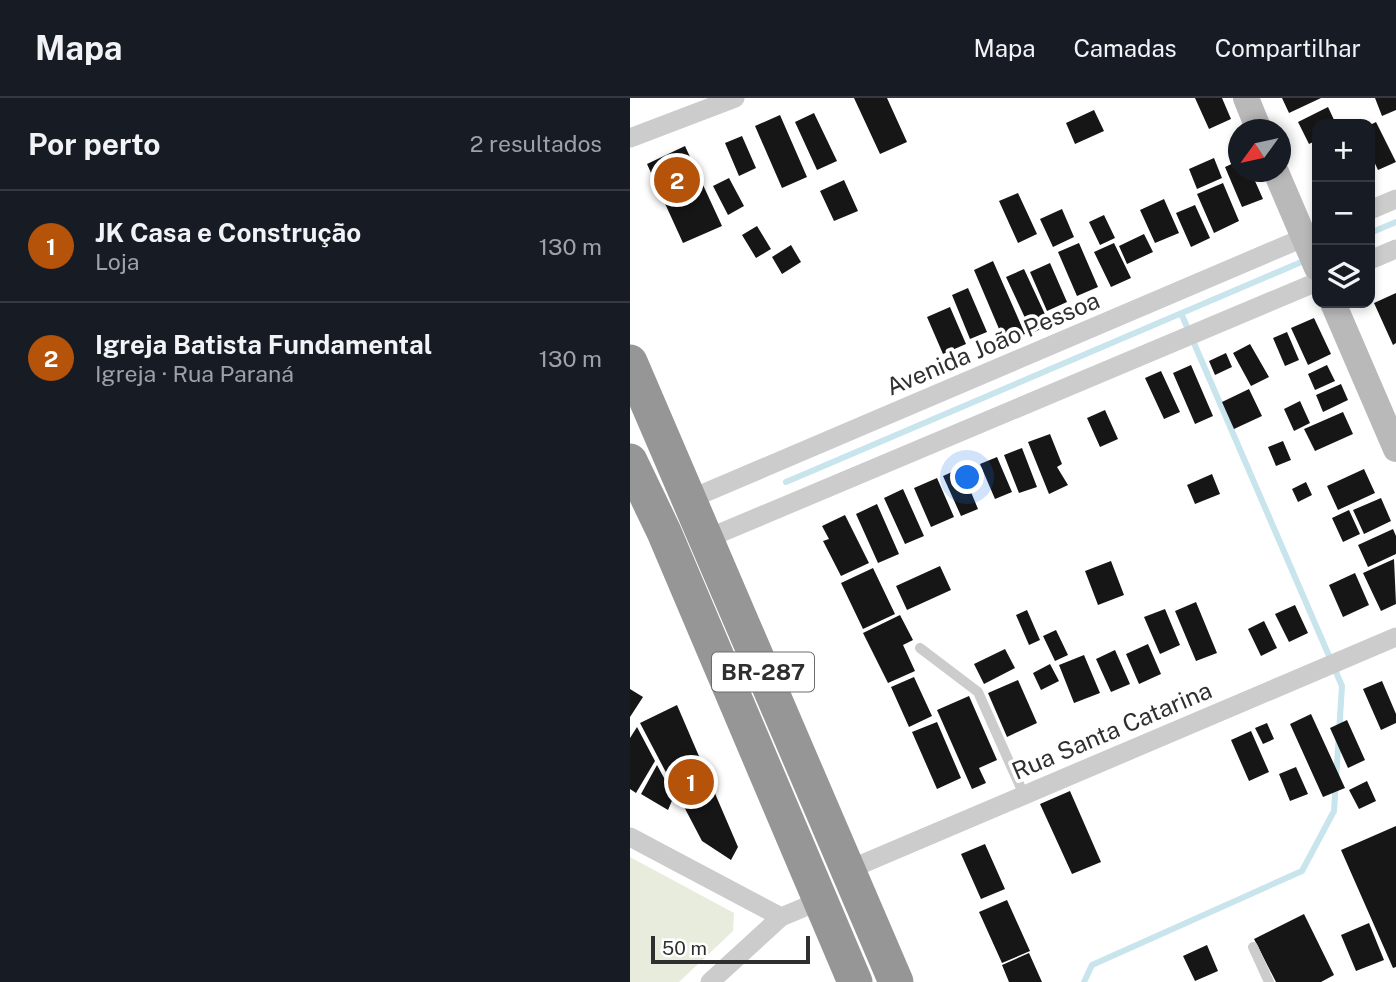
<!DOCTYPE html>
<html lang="pt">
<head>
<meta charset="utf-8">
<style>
  :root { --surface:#171b24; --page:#20242c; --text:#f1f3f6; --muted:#9ea1a6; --line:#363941; --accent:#b45309 }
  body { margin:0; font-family:"Public Sans",sans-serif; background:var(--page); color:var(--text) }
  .controls { position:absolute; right:21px; top:21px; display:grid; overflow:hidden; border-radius:14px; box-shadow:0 4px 10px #0003 }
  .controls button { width:63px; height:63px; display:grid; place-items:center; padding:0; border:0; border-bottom:2px solid var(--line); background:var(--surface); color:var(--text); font:35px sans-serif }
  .compass { position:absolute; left:598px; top:21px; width:63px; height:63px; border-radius:50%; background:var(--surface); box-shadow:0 4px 10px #0003; rotate:237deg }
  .scale { position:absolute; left:21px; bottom:18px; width:159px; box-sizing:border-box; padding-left:7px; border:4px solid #2f2f2f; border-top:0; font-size:19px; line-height:24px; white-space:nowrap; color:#2f2f2f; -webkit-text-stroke:5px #fff; paint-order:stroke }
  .you { position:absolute; left:338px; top:380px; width:24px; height:24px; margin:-18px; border:5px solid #fff; border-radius:50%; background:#1a73e8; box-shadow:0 0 0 10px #1a73e833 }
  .badge { display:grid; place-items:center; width:46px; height:46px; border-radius:50%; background:var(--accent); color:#fff; font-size:23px; font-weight:700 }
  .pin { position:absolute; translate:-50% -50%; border:4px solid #fff; box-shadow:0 2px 7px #0006 }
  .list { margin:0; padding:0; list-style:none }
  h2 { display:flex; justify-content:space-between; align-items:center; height:91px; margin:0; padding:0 28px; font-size:30px }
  h2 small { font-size:23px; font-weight:400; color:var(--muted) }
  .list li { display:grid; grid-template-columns:46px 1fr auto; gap:21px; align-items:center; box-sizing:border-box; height:112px; padding:0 28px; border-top:2px solid var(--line) }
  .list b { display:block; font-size:26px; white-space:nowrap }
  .list p { margin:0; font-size:23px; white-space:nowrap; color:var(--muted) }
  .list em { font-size:23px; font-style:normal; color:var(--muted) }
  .icon { flex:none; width:38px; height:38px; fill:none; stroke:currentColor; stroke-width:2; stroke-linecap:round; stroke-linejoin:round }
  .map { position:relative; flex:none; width:766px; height:884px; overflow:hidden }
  header { display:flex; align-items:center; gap:42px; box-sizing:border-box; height:98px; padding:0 35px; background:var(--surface); border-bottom:2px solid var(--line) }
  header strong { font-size:33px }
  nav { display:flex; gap:38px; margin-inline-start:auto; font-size:24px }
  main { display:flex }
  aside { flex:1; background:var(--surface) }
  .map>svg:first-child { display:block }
  .green { fill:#e7ecdc }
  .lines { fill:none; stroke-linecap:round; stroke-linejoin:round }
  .stream { stroke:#c8e4ed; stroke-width:6 }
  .building { fill:#161616 }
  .lane { stroke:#ccc; stroke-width:10 }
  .street { stroke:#ccc; stroke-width:19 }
  .secondary { stroke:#b9b9b9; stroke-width:26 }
  .highway { stroke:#969696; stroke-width:35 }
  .labels { text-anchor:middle; stroke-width:7; stroke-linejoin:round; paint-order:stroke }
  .shield { fill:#fff; stroke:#6d6d6d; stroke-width:2 }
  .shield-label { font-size:23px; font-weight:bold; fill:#2f2f2f }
  .street-label { font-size:24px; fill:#2f2f2f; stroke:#fff }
</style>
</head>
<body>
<header>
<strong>Mapa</strong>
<nav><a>Mapa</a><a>Camadas</a><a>Compartilhar</a></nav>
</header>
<main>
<aside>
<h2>Por perto<small>2 resultados</small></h2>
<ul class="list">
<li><span class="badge">1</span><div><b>JK Casa e Construção</b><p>Loja</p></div><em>130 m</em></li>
<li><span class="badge">2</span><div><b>Igreja Batista Fundamental</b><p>Igreja · Rua Paraná</p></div><em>130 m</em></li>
</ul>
</aside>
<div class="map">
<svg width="766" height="884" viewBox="0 0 766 884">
  <rect width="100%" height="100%" fill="#fff"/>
  <path class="green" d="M 0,759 L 104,815 L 103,833 L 49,884 L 0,884 Z"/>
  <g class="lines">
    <path class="stream" d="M 740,135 L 766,124
      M 156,384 L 676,162
      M 454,884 L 462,867 L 672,773 L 704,713 L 712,588 L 551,215"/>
  </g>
  <path class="building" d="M 224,0 L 257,0 L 277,44 L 250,56 Z
    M 565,0 L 592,0 L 601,21 L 579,31 Z
    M 652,0 L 691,0 L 659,15 Z
    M 745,0 L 766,0 L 766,12 L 752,18 Z
    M 698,9 L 706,26 L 687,26 L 687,42 L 679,46 L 668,24 Z
    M 464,12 L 474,33 L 445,46 L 436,25 Z
    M 184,15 L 207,63 L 187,72 L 165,24 Z
    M 150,17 L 177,79 L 152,90 L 125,28 Z
    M 746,24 L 766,64 L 748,72 L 740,55 L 740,27 Z
    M 112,38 L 126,70 L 109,78 L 95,45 Z
    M 55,48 L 92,128 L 53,145 L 17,66 Z
    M 584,60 L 592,80 L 567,91 L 559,71 Z
    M 608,63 L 608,74 L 621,74 L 633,101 L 612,109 L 595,69 Z
    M 99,80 L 114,108 L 98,117 L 83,88 Z
    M 214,82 L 228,113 L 204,123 L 190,93 Z
    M 593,85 L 609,123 L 584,135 L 567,96 Z
    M 388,95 L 407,136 L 388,145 L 369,103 Z
    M 534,101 L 549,135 L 525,145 L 510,112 Z
    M 565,107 L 580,140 L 561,149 L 546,115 Z
    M 432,111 L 444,139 L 423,149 L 410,121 Z
    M 474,117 L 485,140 L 470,147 L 459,124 Z
    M 127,128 L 141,151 L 126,160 L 112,137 Z
    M 514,136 L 523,154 L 497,166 L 489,148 Z
    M 449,145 L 468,189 L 447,198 L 428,154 Z
    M 484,145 L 501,180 L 481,189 L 464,154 Z
    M 161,147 L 171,164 L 152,176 L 142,159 Z
    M 363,163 L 395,236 L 375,245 L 344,172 Z
    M 420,165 L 437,204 L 417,213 L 400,174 Z
    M 394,171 L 420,227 L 402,235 L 376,179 Z
    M 338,190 L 357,234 L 340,241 L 322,197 Z
    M 766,195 L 766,245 L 763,247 L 744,205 Z
    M 320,209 L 336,246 L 313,256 L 297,219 Z
    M 684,220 L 701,256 L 678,267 L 661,230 Z
    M 657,234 L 669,262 L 655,268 L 643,240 Z
    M 620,246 L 639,279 L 621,288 L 603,255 Z
    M 596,255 L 602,269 L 585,277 L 579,263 Z
    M 561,267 L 583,318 L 565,326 L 543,275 Z
    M 697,267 L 705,283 L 685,292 L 678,276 Z
    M 531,273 L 550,314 L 534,321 L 515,280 Z
    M 711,286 L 718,302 L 693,314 L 686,297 Z
    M 619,291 L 632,318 L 604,331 L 592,304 Z
    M 670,303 L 680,325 L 664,333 L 654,311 Z
    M 475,312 L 488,341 L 470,349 L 457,320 Z
    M 713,314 L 723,336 L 685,353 L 674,331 Z
    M 420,336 L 432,366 L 427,369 L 438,387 L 419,396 L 398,344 Z
    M 653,343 L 661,362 L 646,368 L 638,349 Z
    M 392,350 L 407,389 L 389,395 L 374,357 Z
    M 367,359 L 382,394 L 365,401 L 350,366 Z
    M 331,370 L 348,411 L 331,418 L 313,378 Z
    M 734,371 L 745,395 L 708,412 L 697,388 Z
    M 582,376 L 590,396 L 565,406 L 557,387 Z
    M 307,380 L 324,419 L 301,429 L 284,390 Z
    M 676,384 L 682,397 L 668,404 L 662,391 Z
    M 273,391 L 294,438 L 275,446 L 254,400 Z
    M 751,400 L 761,423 L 734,436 L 723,412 Z
    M 247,406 L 269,456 L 248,465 L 226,416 Z
    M 719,412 L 730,436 L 713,444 L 702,420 Z
    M 215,417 L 239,465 L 211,478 L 193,443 L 199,441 L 192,428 Z
    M 763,431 L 766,438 L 766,456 L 738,469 L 728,447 Z
    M 764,461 L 766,506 L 751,513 L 733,475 Z
    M 481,463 L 494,497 L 468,507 L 455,473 Z
    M 310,468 L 321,492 L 277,512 L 266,488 Z
    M 243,470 L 265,516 L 233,531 L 211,485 Z
    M 725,475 L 739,507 L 713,519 L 699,487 Z
    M 566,504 L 587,555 L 566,563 L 545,513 Z
    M 665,507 L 678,535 L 659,544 L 645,516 Z
    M 535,511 L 550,547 L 530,556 L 514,519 Z
    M 397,512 L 410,542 L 399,547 L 386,517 Z
    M 270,517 L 283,542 L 273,547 L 285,573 L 258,585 L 233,535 Z
    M 634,523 L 647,550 L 631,558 L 618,531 Z
    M 426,532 L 438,557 L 425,563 L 413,538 Z
    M 518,546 L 531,576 L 509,586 L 496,556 Z
    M 375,551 L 385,570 L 354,586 L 344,566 Z
    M 485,552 L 500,586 L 481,594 L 466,561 Z
    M 454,557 L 470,595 L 444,605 L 429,567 Z
    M 420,566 L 429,583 L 411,592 L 403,575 Z
    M 284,579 L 302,618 L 279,629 L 261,589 Z
    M 388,582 L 407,625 L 377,639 L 358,595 Z
    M 752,583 L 766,616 L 766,625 L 751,632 L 733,591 Z
    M 0,591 L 13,599 L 0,619 Z
    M 339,598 L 367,662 L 349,670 L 356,685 L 342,691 L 307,612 Z
    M 47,607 L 108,749 L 101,762 L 72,743 L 10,625 Z
    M 681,616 L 715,690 L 693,699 L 660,626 Z
    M 717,622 L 735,662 L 718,670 L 700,630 Z
    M 307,624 L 331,680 L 307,691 L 282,634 Z
    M 637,625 L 644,641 L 633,646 L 625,630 Z
    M 7,629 L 25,663 L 6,695 L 0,691 L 0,640 Z
    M 621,633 L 639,674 L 619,683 L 601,642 Z
    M 27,667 L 44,698 L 38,712 L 11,696 Z
    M 666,669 L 678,696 L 660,703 L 649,676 Z
    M 737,683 L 746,703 L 729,711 L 719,692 Z
    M 440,693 L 471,764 L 442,776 L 410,706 Z
    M 766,728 L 766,869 L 763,870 L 711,752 Z
    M 355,746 L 375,791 L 351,801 L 331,756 Z
    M 377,802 L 400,853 L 372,865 L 349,814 Z
    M 674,816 L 704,877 L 691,884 L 646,884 L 624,841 Z
    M 739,825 L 754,862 L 726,873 L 711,837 Z
    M 577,847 L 588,873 L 565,883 L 553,858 Z
    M 399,855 L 412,884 L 379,884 L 372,867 Z"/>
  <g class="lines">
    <path class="lane" d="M 290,550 L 348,594 L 394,697
      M 623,849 L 639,884"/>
    <path class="street" d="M 0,40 L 105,0
      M 740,112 L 766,101
      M 740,162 L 766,151
      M 58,402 L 687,134
      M 76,441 L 687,184
      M 0,739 L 151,819
      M 218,772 L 766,539
      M 80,884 L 151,819 L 192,802"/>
    <path class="secondary" d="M 616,0 L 629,32
      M 646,74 L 687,170
      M 703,205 L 766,351"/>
    <path class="highway" d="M 0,264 L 266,884
      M 0,363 L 34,434 L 225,884"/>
  </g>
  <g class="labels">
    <rect class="shield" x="82" y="554.5" width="102" height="39" rx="5"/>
    <g class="shield-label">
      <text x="133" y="582">BR-287</text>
    </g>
    <g class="street-label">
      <text transform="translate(363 246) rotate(-23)" y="8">Avenida João Pessoa</text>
      <text transform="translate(482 633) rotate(-23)" y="8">Rua Santa Catarina</text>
    </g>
  </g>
</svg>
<div class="controls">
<button>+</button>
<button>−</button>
<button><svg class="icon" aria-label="layers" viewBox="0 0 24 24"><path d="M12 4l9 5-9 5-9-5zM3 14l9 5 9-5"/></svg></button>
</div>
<svg class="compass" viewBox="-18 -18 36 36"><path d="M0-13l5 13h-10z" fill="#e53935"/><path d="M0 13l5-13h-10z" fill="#9ea1a6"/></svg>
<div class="scale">50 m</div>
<div class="you"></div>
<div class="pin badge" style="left:61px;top:684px">1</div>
<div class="pin badge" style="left:47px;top:82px">2</div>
</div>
</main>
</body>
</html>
